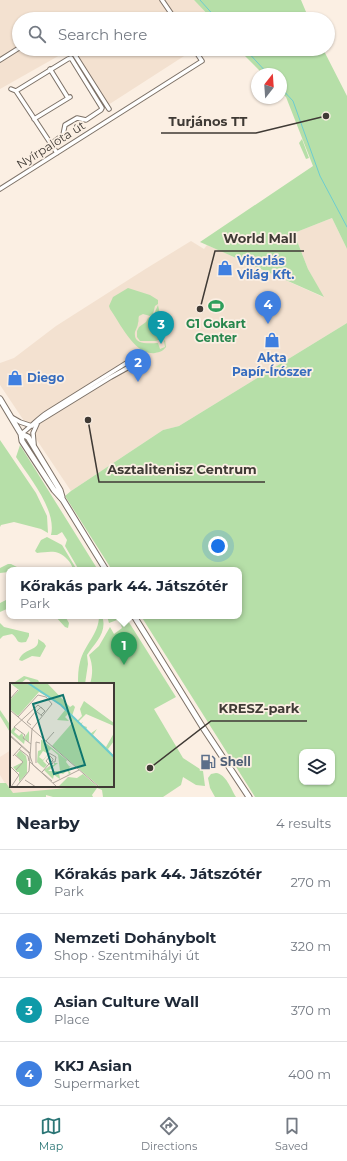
<!DOCTYPE html>
<html lang="en">
<head>
<meta charset="utf-8">
<style>
  :root { --surface:#fff; --page:#f2f2f3; --text:#1f2937; --muted:#747a83; --line:#e0e1e3; --accent:#2c7676 }
  body { margin:0; font-family:Montserrat,sans-serif; background:var(--page); color:var(--text) }
  .controls { position:absolute; right:12px; bottom:12px; display:grid; overflow:hidden; border-radius:8px; box-shadow:0 1px 3px #0004 }
  .controls button { width:36px; height:36px; display:grid; place-items:center; padding:0; border:0; border-bottom:1px solid var(--line); background:var(--surface); color:var(--text); font:20px sans-serif }
  .compass { position:absolute; left:251px; top:68px; width:36px; height:36px; border-radius:50%; background:var(--surface); box-shadow:0 1px 3px #0004; rotate:17deg }
  .you { position:absolute; left:218px; top:546px; width:14px; height:14px; margin:-10px; border:3px solid #fff; border-radius:50%; background:#1a73e8; box-shadow:0 0 0 6px #1a73e833 }
  .badge { display:grid; place-items:center; width:26px; height:26px; border-radius:50%; background:var(--accent); color:#fff; font-size:13px; font-weight:700 }
  .pin { position:absolute; translate:-50% -33px; filter:drop-shadow(0 1px 2px #0008) }
  .pin::after { content:''; position:absolute; top:21px; width:14px; height:12px; background:inherit; clip-path:polygon(0 0,100% 0,50% 100%) }
  .popup { position:absolute; left:6px; top:567px; width:236px; height:52px; box-sizing:border-box; display:grid; place-content:center; border-radius:8px; background:var(--surface); filter:drop-shadow(0 1px 3px #0005); font-size:13px; white-space:nowrap; color:var(--muted) }
  .popup b { font-size:15px; color:var(--text) }
  .popup::after { content:''; position:absolute; left:50%; top:100%; margin-left:-8px; border:8px solid transparent; border-top-color:var(--surface) }
  .list { margin:0; padding:0; list-style:none }
  h2 { display:flex; justify-content:space-between; align-items:center; height:52px; margin:0; padding:0 16px; font-size:17px }
  h2 small { font-size:13px; font-weight:400; color:var(--muted) }
  .list li { display:grid; grid-template-columns:26px 1fr auto; gap:12px; align-items:center; box-sizing:border-box; height:64px; padding:0 16px; border-top:1px solid var(--line) }
  .list b { display:block; font-size:15px; white-space:nowrap }
  .list p { margin:0; font-size:13px; white-space:nowrap; color:var(--muted) }
  .list em { font-size:13px; font-style:normal; color:var(--muted) }
  .icon { flex:none; width:22px; height:22px; fill:none; stroke:currentColor; stroke-width:2; stroke-linecap:round; stroke-linejoin:round }
  .map { position:relative; flex:none; width:347px; height:797px; overflow:hidden }
  .search { position:absolute; background:var(--surface); box-shadow:0 1px 3px #0004; left:12px; right:12px; top:12px; height:44px; display:flex; align-items:center; gap:10px; box-sizing:border-box; padding:0 14px; border-radius:22px; color:var(--muted); font-size:15px }
  .sheet { height:308px; background:var(--surface) }
  nav { display:flex; justify-content:space-around; align-items:center; box-sizing:border-box; height:56px; border-top:1px solid var(--line); background:var(--surface); font-size:11px; color:var(--muted) }
  nav a { display:grid; justify-items:center; gap:2px }
  nav .on { color:var(--accent) }
  .map>svg:first-child { display:block }
  .built { fill:#f3e1d0 }
  .education { fill:#f7e3d4 }
  .green { fill:#b6dfa8; fill-rule:evenodd }
  .lines { fill:none; stroke-linecap:round; stroke-linejoin:round }
  .stream { stroke:#6dcccf; stroke-width:1 }
  .street-casing { stroke:#7c7167; stroke-width:5.5 }
  .secondary-casing { stroke:#7c7167; stroke-width:7 }
  .street { stroke:#fff; stroke-width:3.5 }
  .secondary { stroke:#fff; stroke-width:5 }
  .labels { text-anchor:middle; stroke-width:3.5; stroke-linejoin:round; paint-order:stroke }
  .street-label { font-size:12px; fill:#3f3a35; stroke:#fbefe3 }
  .shop-label { font-size:12px; font-weight:bold; fill:#366cbe; stroke:#fbefe3; text-anchor:start }
  .leisure-label { font-size:12px; font-weight:bold; fill:#27864d; stroke:#fbefe3 }
  .service-label { font-size:12px; font-weight:bold; fill:#4e5e75; stroke:#fbefe3; text-anchor:start }
  .inset-river { fill:none; stroke:#6dcccf; stroke-width:2 }
  .inset-road { fill:none; stroke:#b0a79d; stroke-width:1 }
  .view { fill:#0f766e; fill-opacity:0.15; stroke:#0f766e; stroke-width:2 }
  .inset-edge { fill:none; stroke:#3f3a35; stroke-width:2 }
  .leader { fill:none; stroke:#3f3a35; stroke-width:1.5 }
  .callout-dot { fill:#3f3a35; stroke:#fbefe3; stroke-width:1.5 }
  .callout-label { font-size:13px; text-anchor:middle; font-weight:bold; fill:#3f3a35; stroke:#fbefe3; stroke-width:3.5; stroke-linejoin:round; paint-order:stroke }
</style>
</head>
<body>
<div class="map">
<svg width="347" height="797" viewBox="0 0 347 797">
  <rect width="100%" height="100%" fill="#fbefe3"/>
  <path class="built" d="M 0,0 L 194,0 L 212,19 L 19,19 L 19,49 L 195,49 L 105,107 L 69,50 L 0,89 Z
    M 332,218 L 347,249 L 347,323 L 179,426 L 163,430 L 71,491 L 0,385 L 0,363 L 14,358 L 56,326 L 147,268 L 191,241 L 204,249 L 207,245 L 323,297 L 308,269 L 294,233 Z"/>
  <path class="education" d="M 11,750 L 11,786 L 71,786 L 67,789 L 12,795 L 0,775 L 0,757 Z"/>
  <path class="green" d="M 194,0 L 301,0 L 309,19 L 212,19 Z
    M 238,49 L 323,49 L 347,96 L 347,249 L 332,218 L 294,233 L 308,269 L 324,297 L 200,242 L 313,166 L 286,97 L 281,92 L 281,74 L 263,74 Z
    M 302,139 L 309,158 L 306,159 L 299,143 Z
    M 128,288 L 150,295 L 158,300 L 158,304 L 155,306 L 153,314 L 150,316 L 143,314 L 139,316 C 138,319 139,321 138,323 C 138,326 136,329 135,332 C 133,346 150,343 158,343 L 160,349 L 165,347 L 164,341 L 165,340 L 166,347 C 163,351 160,352 155,353 C 135,356 120,323 110,309 L 109,306 L 113,297 Z
    M 158,305 L 165,337 L 156,341 L 140,341 L 137,337 L 137,331 L 139,327 L 146,322 L 148,318 L 154,314 Z
    M 347,323 L 347,797 L 255,797 L 141,616 L 239,616 L 239,570 L 112,570 L 65,496 L 71,491 L 163,430 L 179,426 ZM 302,752 L 332,752 L 332,782 L 302,782 Z
    M134 364a6 6 0 1 1 12 0a6 6 0 1 1-12 0Z
    M 0,440 L 36,493 L 47,516 L 48,533 L 41,529 L 14,522 L 1,525 L 0,527 Z
    M 20,445 L 98,570 L 79,570 L 65,546 L 67,540 L 62,532 L 57,535 L 51,535 C 57,510 29,477 16,457 Z
    M 47,537 L 62,545 L 77,570 L 73,570 C 72,565 70,562 67,559 C 58,549 49,552 37,553 L 35,551 L 41,540 Z
    M 8,564 L 11,564 L 17,567 L 18,570 L 9,570 L 9,572 L 0,573 L 0,568 Z
    M 6,600 L 9,605 L 9,608 L 0,612 L 0,603 Z
    M 55,616 L 65,616 L 69,623 L 68,628 L 65,627 Z
    M 99,616 L 102,616 C 108,632 95,643 87,655 L 88,664 L 85,684 L 78,684 C 78,677 78,669 80,662 C 84,645 99,634 99,616 Z
    M 107,616 L 125,616 L 176,697 L 154,709 L 183,758 L 203,771 L 205,786 L 196,785 L 183,777 L 181,785 L 163,797 L 103,797 L 102,790 L 97,788 L 92,795 L 93,797 L 53,797 L 46,795 L 46,797 L 0,797 L 0,783 L 6,783 L 13,793 L 67,788 L 70,786 L 113,786 L 113,684 L 90,684 C 93,674 93,665 89,655 L 99,646 L 110,627 L 114,634 L 122,628 L 121,625 L 117,620 L 109,623 Z
    M 0,623 L 4,627 L 29,633 L 29,636 L 26,642 C 15,644 19,639 12,634 L 3,636 L 0,639 Z
    M 38,639 L 44,643 L 46,646 L 40,657 L 32,656 L 22,661 L 19,660 C 24,647 40,652 38,639 Z
    M 24,676 L 38,680 L 40,684 L 32,684 L 29,680 L 26,679 L 20,684 L 12,684 Z
    M 0,710 L 11,726 L 11,734 L 0,716 Z
    M 216,773 C 226,774 231,789 236,797 L 215,797 L 210,788 L 208,778 L 211,774 Z"/>
  <g class="lines">
    <path class="stream" d="M 200,0 L 217,19
      M 245,49 L 268,74
      M 281,88 L 293,101 L 320,176 L 347,227"/>
    <defs>
      <path id="street" d="M 162,0 L 175,19
        M 71,49 L 109,109
        M 0,60 L 19,48
        M 50,69 L 68,98
        M 11,89 L 16,91 L 57,153
        M 16,91 L 68,59 L 71,58 L 102,108 L 101,110 L 86,120 L 77,118 L 65,125 L 63,135 L 51,144
        M 34,119 L 70,97
        M 0,189 L 202,61 L 194,49
        M 13,418 L 20,422 L 32,426
        M 33,425 L 111,377 L 129,367
        M 21,434 C 31,427 38,418 48,412 L 128,362
        M 34,444 L 33,433 L 37,424"/>
      <path id="secondary" d="M 0,399 L 21,434 L 22,441 L 54,490 L 63,500 L 106,570
        M 21,434 L 28,437 L 60,490 L 62,497
        M 134,616 L 202,726 L 249,797"/>
    </defs>
    <use href="#street" class="street-casing"/>
    <use href="#secondary" class="secondary-casing"/>
    <use href="#street" class="street"/>
    <use href="#secondary" class="secondary"/>
  </g>
  <defs>
    <symbol id="shop-bare" viewBox="-9 -9 18 18"><path d="M-5-2.5h2.3a2.7 3.5 0 0 1 5.4 0H5L5.5 6h-11ZM-1.5-2.5h3a1.5 2.3 0 0 0-3 0Z" fill="#3f7fe0" stroke="#fbefe3" stroke-width="2.5" paint-order="stroke"/></symbol>
    <symbol id="stadium-bare" viewBox="-9 -9 18 18"><path d="M0-5a6.5 5 0 1 0 0 10a6.5 5 0 1 0 0-10ZM-3.5-1.8h7v3.6h-7Z" fill="#2e9e5b" stroke="#fbefe3" stroke-width="2.5" paint-order="stroke"/></symbol>
    <symbol id="fuel-bare" viewBox="-9 -9 18 18"><path d="M-5.5-6h7V0h2V4h1.3V-2.5L3-4.5l.8-.8L6-3V5H2.5V1h-1V6h-7ZM-4.2-4.7v3.2H.2V-4.7Z" fill="#5c6f8a" stroke="#fbefe3" stroke-width="2.5" paint-order="stroke"/></symbol>
  </defs>
  <g fill-rule="evenodd">
    <use href="#shop-bare" x="214" y="257" width="22" height="22"/>
    <use href="#stadium-bare" x="205" y="295" width="22" height="22"/>
    <use href="#shop-bare" x="261" y="329" width="22" height="22"/>
    <use href="#shop-bare" x="4" y="367" width="22" height="22"/>
    <use href="#fuel-bare" x="197" y="751" width="22" height="22"/>
  </g>
  <g class="labels">
    <g class="street-label">
      <text transform="translate(51 145) rotate(-32)" y="4">Nyírpalota út</text>
    </g>
    <g class="shop-label">
      <text x="237" y="265">Vitorlás<tspan x="237" dy="14">Világ Kft.</tspan></text>
      <text x="272" y="362" text-anchor="middle">Akta<tspan x="272" dy="14">Papír-Írószer</tspan></text>
      <text x="27" y="382">Diego</text>
    </g>
    <g class="leisure-label">
      <text x="216" y="328">G1 Gokart<tspan x="216" dy="14">Center</tspan></text>
    </g>
    <g class="service-label">
      <text x="220" y="766">Shell</text>
    </g>
  </g>
  <g transform="translate(10 683)">
    <rect width="104" height="104" fill="#fbefe3"/>
    <path d="M 0,0 L 37,0 L 60,24 L 63,22 L 65,24 L 62,33 L 67,38 L 72,33 L 70,26 L 74,18 L 104,40 L 104,43 L 76,31 L 68,39 L 70,41 L 73,39 L 71,42 L 77,44 L 76,47 L 80,51 L 87,46 L 83,52 L 96,64 L 104,50 L 104,58 L 98,66 L 104,73 L 104,104 L 90,104 L 42,63 L 63,39 L 58,31 L 55,34 L 59,38 L 47,37 L 55,27 L 51,22 L 29,9 L 8,33 L 0,26 L 0,17 L 9,7 ZM 4,44 L 6,46 L 4,49 L 9,53 L 12,50 L 14,55 L 19,48 L 19,59 L 15,56 L 14,61 L 0,49 ZM 31,57 L 32,57 L 57,77 L 56,79 L 59,83 L 67,86 L 60,84 L 58,87 L 61,90 L 57,92 L 59,90 L 57,88 L 53,91 L 49,90 L 50,96 L 44,92 L 43,96 L 34,87 L 41,82 L 44,82 L 44,80 L 48,80 L 38,88 L 50,88 L 48,72 L 41,66 L 37,70 L 33,68 L 29,74 L 33,77 L 39,70 L 33,78 L 37,82 L 34,85 L 31,83 L 27,79 L 28,68 L 31,67 ZM 10,67 L 16,73 L 17,78 L 17,90 L 9,99 L 9,89 L 7,89 L 3,84 L 13,79 L 6,72 ZM 73,91 L 88,104 L 48,104 L 58,94 L 67,95 Z" fill="#b6dfa8"/>
    <path class="inset-river" d="M 18,0 L 51,22 L 104,74"/>
    <path class="inset-road" d="M 0,16 L 8,7M 0,27 L 37,59M 27,28 L 31,24 L 35,28 L 31,32M 8,34 L 28,12 L 36,14 L 42,21 L 22,46M 21,42 L 17,39 L 26,28 L 32,33M 0,52 L 20,70M 0,53 L 19,70 L 23,82 L 42,98M 36,58 L 44,49M 36,58 L 89,104M 21,61 L 13,55 L 15,52 L 4,44 L 28,22 L 35,28M 9,66 L 18,73 L 19,78M 4,71 L 13,79 L 6,87M 3,73 L 12,63M 39,75 L 39,70 L 46,74 L 45,79 L 42,79M 20,79 L 46,103M 26,80 L 26,59 L 30,60M 0,83 L 9,92M 31,90 L 33,88 L 38,82 L 43,77 L 43,76 L 40,73 L 36,78 L 39,81 L 41,82 L 43,80M 15,97 L 26,104M 43,100 L 69,87M 1,104 L 9,92M 6,104 L 19,88 L 22,46"/>
    <path class="view" d="M 53,12 L 75,82 L 44,91 L 23,21 Z"/>
    <rect width="104" height="104" class="inset-edge"/>
  </g>
  <path class="leader" d="M326 116L256 133H161M200 309L215 251H304M88 420L99 482H265M150 768L211 721H307"/>
  <g class="callout-dot">
    <circle cx="326" cy="116" r="4"/>
    <circle cx="200" cy="309" r="4"/>
    <circle cx="88" cy="420" r="4"/>
    <circle cx="150" cy="768" r="4"/>
  </g>
  <g class="callout-label">
    <text x="208" y="126">Turjános TT</text>
    <text x="260" y="243">World Mall</text>
    <text x="182" y="474">Asztalitenisz Centrum</text>
    <text x="259" y="713">KRESZ-park</text>
  </g>
</svg>
<div class="controls">
<button><svg class="icon" aria-label="layers" viewBox="0 0 24 24"><path d="M12 4l9 5-9 5-9-5zM3 14l9 5 9-5"/></svg></button>
</div>
<svg class="compass" viewBox="-18 -18 36 36"><path d="M0-13l5 13h-10z" fill="#e53935"/><path d="M0 13l5-13h-10z" fill="#747a83"/></svg>
<div class="you"></div>
<div class="pin badge" style="left:124px;top:665px;background:#2e9e5b">1</div>
<div class="popup"><b>Kőrakás park 44. Játszótér</b>Park</div>
<div class="pin badge" style="left:138px;top:382px;background:#3f7fe0">2</div>
<div class="pin badge" style="left:161px;top:344px;background:#0f9aa8">3</div>
<div class="pin badge" style="left:268px;top:324px;background:#3f7fe0">4</div>
<div class="search"><svg class="icon" aria-label="search" viewBox="0 0 24 24"><circle cx="10" cy="10" r="6"/><path d="M15 15l6 6"/></svg>Search here</div>
</div>
<section class="sheet">
<h2>Nearby<small>4 results</small></h2>
<ul class="list">
<li><span class="badge" style="background:#2e9e5b">1</span><div><b>Kőrakás park 44. Játszótér</b><p>Park</p></div><em>270 m</em></li>
<li><span class="badge" style="background:#3f7fe0">2</span><div><b>Nemzeti Dohánybolt</b><p>Shop · Szentmihályi út</p></div><em>320 m</em></li>
<li><span class="badge" style="background:#0f9aa8">3</span><div><b>Asian Culture Wall</b><p>Place</p></div><em>370 m</em></li>
<li><span class="badge" style="background:#3f7fe0">4</span><div><b>KKJ Asian</b><p>Supermarket</p></div><em>400 m</em></li>
</ul>
</section>
<nav>
<a class="on"><svg class="icon" aria-label="map" viewBox="0 0 24 24"><path d="M3 6l6-2 6 2 6-2v14l-6 2-6-2-6 2zM9 4v14M15 6v14"/></svg>Map</a>
<a><svg class="icon" aria-label="directions" viewBox="0 0 24 24"><path d="M12 3l9 9-9 9-9-9zM9 14v-3h6M13 9l2 2-2 2"/></svg>Directions</a>
<a><svg class="icon" aria-label="saved" viewBox="0 0 24 24"><path d="M7 4h10v16l-5-4-5 4z"/></svg>Saved</a>
</nav>
</body>
</html>
